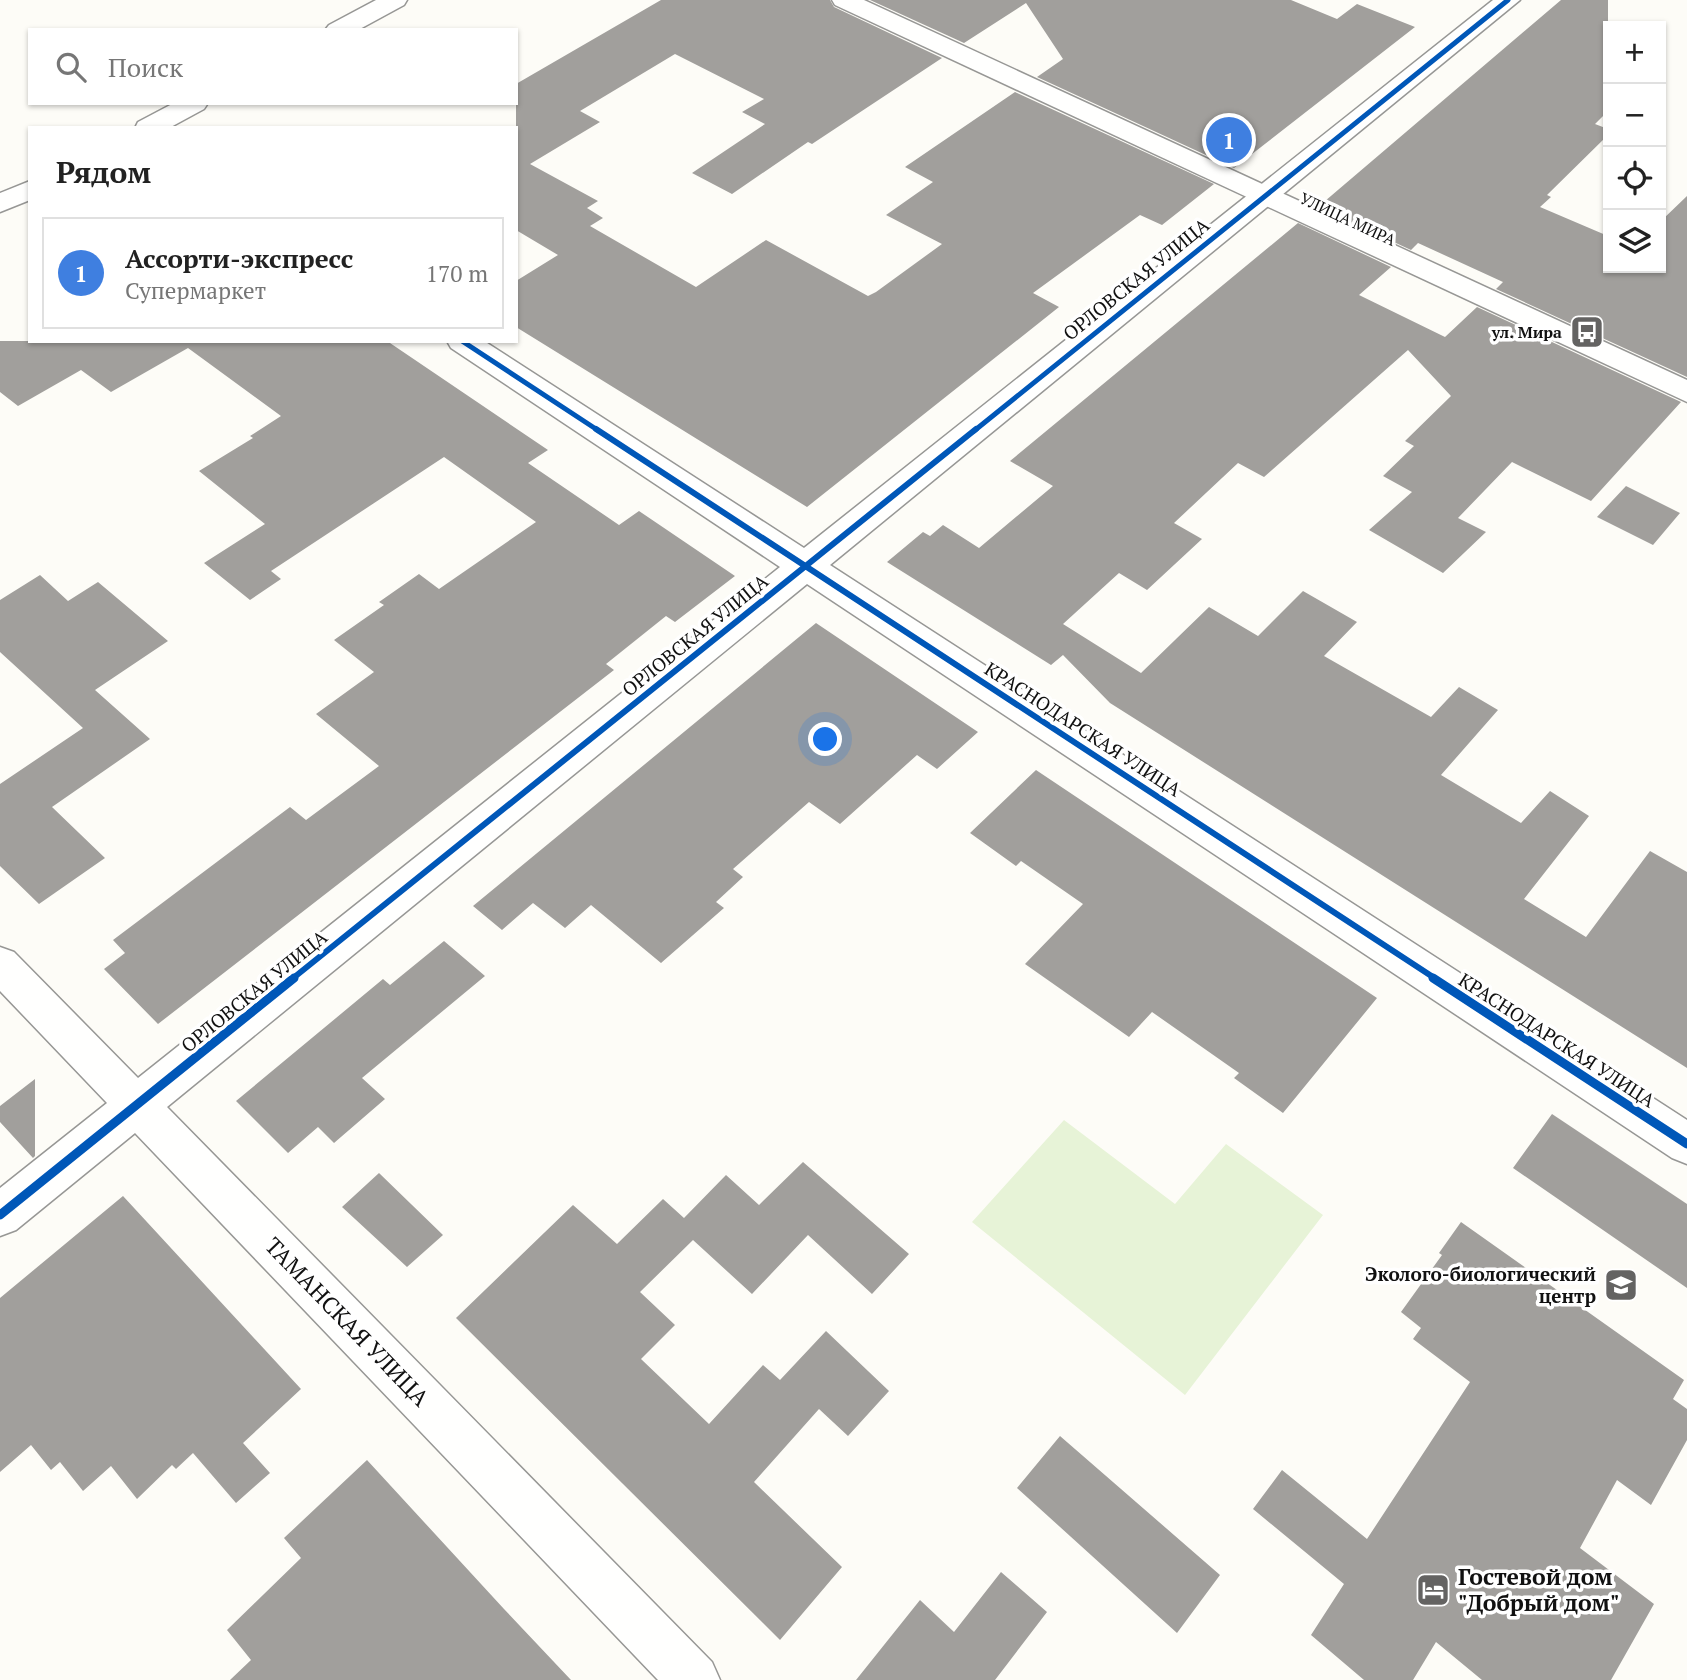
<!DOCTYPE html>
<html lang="ru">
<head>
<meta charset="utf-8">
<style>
  :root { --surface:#fff; --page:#f6f6f6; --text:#222; --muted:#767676; --line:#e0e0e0; --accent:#646362 }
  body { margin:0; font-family:"PT Serif",serif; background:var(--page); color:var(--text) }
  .controls { position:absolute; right:21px; top:21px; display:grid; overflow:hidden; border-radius:0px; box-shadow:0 2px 5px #0004 }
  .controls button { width:63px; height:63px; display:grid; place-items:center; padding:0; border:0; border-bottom:2px solid var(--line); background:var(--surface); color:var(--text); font:35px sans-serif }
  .you { position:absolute; left:826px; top:740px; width:24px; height:24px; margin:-18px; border:5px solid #fff; border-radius:50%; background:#1a73e8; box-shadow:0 0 0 10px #1a73e833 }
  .badge { display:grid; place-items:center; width:46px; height:46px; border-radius:50%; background:var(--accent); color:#fff; font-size:23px; font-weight:700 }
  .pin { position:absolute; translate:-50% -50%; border:4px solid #fff; box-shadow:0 2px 7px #0006 }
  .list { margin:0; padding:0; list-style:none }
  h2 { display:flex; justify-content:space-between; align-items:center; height:91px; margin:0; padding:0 28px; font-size:30px }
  h2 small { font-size:23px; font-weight:400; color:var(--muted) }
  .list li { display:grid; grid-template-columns:46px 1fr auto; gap:21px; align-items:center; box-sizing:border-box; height:112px; margin:0 14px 14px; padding:0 14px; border:2px solid var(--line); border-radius:0px }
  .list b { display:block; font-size:26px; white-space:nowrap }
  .list p { margin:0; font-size:23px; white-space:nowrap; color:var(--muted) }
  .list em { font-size:23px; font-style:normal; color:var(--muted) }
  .icon { flex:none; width:38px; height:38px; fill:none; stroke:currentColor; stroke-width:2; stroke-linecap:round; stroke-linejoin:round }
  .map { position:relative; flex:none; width:1687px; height:1680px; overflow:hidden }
  .search { position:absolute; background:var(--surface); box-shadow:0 2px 5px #0004; left:28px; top:28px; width:490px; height:77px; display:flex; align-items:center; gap:18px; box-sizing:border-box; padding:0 24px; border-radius:0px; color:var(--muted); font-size:26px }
  .panel { position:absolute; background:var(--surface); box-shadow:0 2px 5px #0004; left:28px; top:126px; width:490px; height:217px; border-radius:0px }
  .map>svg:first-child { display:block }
  .green { fill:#e7f3d7 }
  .building { fill:#a19f9c }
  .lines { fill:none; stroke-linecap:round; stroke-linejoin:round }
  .minor-casing { stroke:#979795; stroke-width:3 }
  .tertiary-casing { stroke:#979795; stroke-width:3 }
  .minor { fill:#fffffe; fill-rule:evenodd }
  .tertiary { fill:#fffffe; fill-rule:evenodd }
  .cycleway-far2-casing { stroke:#fff; stroke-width:9 }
  .cycleway-far1-casing { stroke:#fff; stroke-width:10 }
  .cycleway-casing { stroke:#fff; stroke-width:13 }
  .cycleway-far2 { stroke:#0057b8; stroke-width:5 }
  .cycleway-far1 { stroke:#0057b8; stroke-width:6 }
  .cycleway { stroke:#0057b8; stroke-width:9 }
  .labels { text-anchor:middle; stroke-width:7; stroke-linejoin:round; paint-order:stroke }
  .far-street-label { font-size:16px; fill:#111; stroke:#fff }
  .far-poi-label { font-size:16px; font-weight:bold; fill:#111; stroke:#fff; text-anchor:end }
  .street-label { font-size:19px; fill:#111; stroke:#fff }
  .poi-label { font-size:19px; font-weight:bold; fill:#111; stroke:#fff; text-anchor:end }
  .near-street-label { font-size:23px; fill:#111; stroke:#fff }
  .near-poi-label { font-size:23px; font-weight:bold; fill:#111; stroke:#fff; text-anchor:start }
</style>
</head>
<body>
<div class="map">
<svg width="1687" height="1680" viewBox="0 0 1687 1680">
  <rect width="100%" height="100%" fill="#fdfcf7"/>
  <path class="green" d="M 1064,1120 L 1175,1204 L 1226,1144 L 1323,1215 L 1185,1395 L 972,1222 Z"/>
  <path class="building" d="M 661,0 L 830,0 L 834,7 L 942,58 L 812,144 L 808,142 L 732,194 L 692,173 L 765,124 L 742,112 L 764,99 L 675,54 L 580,111 L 600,122 L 530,164 L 598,201 L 587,208 L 603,218 L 590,226 L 696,287 L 766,240 L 868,296 L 876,292 L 942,244 L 886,215 L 933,182 L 905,167 L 1015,92 L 1214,184 L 1162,225 L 1140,215 L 1033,293 L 1059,307 L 807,507 L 516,327 L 516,281 L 558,255 L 516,230 L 516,84 Z
    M 870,0 L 1291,0 L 1337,19 L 1357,4 L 1415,27 L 1234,168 L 1037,77 L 1063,59 L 1026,3 L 964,43 Z
    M 1561,0 L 1608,0 L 1608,111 L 1595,124 L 1608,129 L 1608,135 L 1547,195 L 1551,197 L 1540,207 L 1608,236 L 1608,272 L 1613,268 L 1661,268 L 1661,221 L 1687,196 L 1687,377 L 1496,289 L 1503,282 L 1418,243 L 1411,250 L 1318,207 Z
    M 1298,223 L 1391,267 L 1359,295 L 1445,337 L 1477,307 L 1681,402 L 1591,501 L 1512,462 L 1458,518 L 1486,532 L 1443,573 L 1369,530 L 1412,492 L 1383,476 L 1414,446 L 1405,441 L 1451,396 L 1408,350 L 1264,477 L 1238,463 L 1174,523 L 1202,539 L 1147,590 L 1119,573 L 1063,624 L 1141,673 L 1209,607 L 1258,636 L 1303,591 L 1357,622 L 1324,656 L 1431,717 L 1459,687 L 1498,710 L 1441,775 L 1521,823 L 1550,791 L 1589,816 L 1524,899 L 1586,937 L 1650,851 L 1687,872 L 1687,1068 L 1110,703 L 1063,655 L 1051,665 L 887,562 L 923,532 L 930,536 L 943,525 L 979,548 L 1053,486 L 1010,461 Z
    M 0,341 L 387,341 L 548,450 L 528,463 L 619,525 L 639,511 L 735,576 L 675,622 L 666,616 L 606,664 L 614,670 L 158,1024 L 104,969 L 125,953 L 113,940 L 290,807 L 306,820 L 379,766 L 316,714 L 374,672 L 334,640 L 384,605 L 379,602 L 419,574 L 439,589 L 536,522 L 444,457 L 271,571 L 281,579 L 250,600 L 204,563 L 265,524 L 199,471 L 253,438 L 250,436 L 281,416 L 188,348 L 111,392 L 81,370 L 18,406 L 0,392 Z
    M 1626,486 L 1680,513 L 1653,545 L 1597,517 Z
    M 40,575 L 68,601 L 98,582 L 168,641 L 95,690 L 150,739 L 52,807 L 105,858 L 39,904 L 0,866 L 0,784 L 83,728 L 0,652 L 0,600 Z
    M 816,623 L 978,732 L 937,769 L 917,755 L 840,824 L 809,802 L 733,869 L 743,877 L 716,902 L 724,908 L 661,963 L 591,905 L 565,928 L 533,903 L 502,930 L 473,906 Z
    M 1036,770 L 1377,998 L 1283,1113 L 1234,1078 L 1239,1073 L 1152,1012 L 1129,1037 L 1025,964 L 1083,904 L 1021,861 L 1016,866 L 970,833 Z
    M 444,941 L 485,976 L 362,1078 L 385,1099 L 334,1143 L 318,1127 L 288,1153 L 236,1101 L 383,979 L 390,985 Z
    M 35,1079 L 35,1156 L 33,1158 L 0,1122 L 0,1106 Z
    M 1552,1114 L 1687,1204 L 1687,1288 L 1513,1168 Z
    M 803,1162 L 909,1254 L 872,1294 L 808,1235 L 752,1294 L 693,1240 L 640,1292 L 675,1325 L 641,1359 L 709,1424 L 763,1365 L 780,1380 L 826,1331 L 889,1391 L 848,1436 L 819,1409 L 754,1482 L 842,1567 L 780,1640 L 456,1318 L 573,1205 L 617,1244 L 663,1199 L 684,1218 L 726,1175 L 759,1205 Z
    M 379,1173 L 443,1235 L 407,1267 L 342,1207 Z
    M 123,1196 L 301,1389 L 243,1443 L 270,1473 L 236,1503 L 193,1453 L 176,1469 L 172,1465 L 137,1499 L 111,1466 L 83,1491 L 60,1462 L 51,1470 L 31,1445 L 0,1472 L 0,1298 Z
    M 1461,1222 L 1684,1380 L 1673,1399 L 1687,1409 L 1687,1440 L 1651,1505 L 1617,1480 L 1580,1548 L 1654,1604 L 1611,1680 L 1482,1680 L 1436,1642 L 1413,1680 L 1364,1680 L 1311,1635 L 1344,1584 L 1253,1509 L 1282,1470 L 1367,1539 L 1470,1382 L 1413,1339 L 1421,1328 L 1401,1312 L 1442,1255 L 1439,1253 Z
    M 1060,1436 L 1220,1575 L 1177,1633 L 1017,1488 Z
    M 367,1460 L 504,1609 L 571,1680 L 230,1680 L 251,1660 L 227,1630 L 301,1558 L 284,1538 Z
    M 1001,1572 L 1047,1612 L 995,1680 L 856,1680 L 920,1600 L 954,1632 Z"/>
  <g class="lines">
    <defs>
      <path id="minor" d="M 376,0 L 407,0 L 404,5 L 358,30 L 325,30 L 329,25 Z
        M 1493,0 L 1520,0 L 830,565 L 1687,1120 L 1687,1164 L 1672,1158 L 807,584 L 167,1107 L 712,1662 L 720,1680 L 658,1680 L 135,1133 L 16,1230 L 0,1236 L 0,1188 L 107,1103 L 0,991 L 0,947 L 14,952 L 138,1078 L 780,567 L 451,348 L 447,341 L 484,341 L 804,548 Z
        M 174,103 L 208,103 L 204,109 L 169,128 L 135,128 L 138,122 Z
        M 30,181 L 30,200 L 0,212 L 0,193 Z"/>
      <path id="tertiary" d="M 832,0 L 864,0 L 1687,380 L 1687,402 L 835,5 Z"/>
    </defs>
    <use href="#minor" class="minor-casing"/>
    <use href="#tertiary" class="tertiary-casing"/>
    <use href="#minor" class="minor"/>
    <use href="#tertiary" class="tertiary"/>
    <defs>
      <path id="cycleway-far2" d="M 462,341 L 599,431
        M 974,431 L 1508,0"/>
      <path id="cycleway-far1" d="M 596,429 L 1436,979
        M 292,979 L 976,429"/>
      <path id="cycleway" d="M 1433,978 L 1687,1144
        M 0,1215 L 294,978"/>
    </defs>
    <use href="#cycleway-far2" class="cycleway-far2-casing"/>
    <use href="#cycleway-far1" class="cycleway-far1-casing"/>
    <use href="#cycleway" class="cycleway-casing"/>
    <use href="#cycleway-far2" class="cycleway-far2"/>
    <use href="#cycleway-far1" class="cycleway-far1"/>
    <use href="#cycleway" class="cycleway"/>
  </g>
  <defs>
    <symbol id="bus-square" viewBox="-11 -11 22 22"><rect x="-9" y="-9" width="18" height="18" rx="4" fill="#646362" stroke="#fff"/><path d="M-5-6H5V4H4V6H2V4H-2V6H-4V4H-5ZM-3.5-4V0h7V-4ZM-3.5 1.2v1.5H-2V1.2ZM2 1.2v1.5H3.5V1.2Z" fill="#fff"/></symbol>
    <symbol id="school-square" viewBox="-11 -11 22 22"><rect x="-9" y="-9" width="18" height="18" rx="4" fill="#646362" stroke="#fff"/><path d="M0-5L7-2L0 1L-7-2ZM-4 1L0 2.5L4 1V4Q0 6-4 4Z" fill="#fff"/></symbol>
    <symbol id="hotel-square" viewBox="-11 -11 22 22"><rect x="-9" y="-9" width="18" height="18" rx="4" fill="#646362" stroke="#fff"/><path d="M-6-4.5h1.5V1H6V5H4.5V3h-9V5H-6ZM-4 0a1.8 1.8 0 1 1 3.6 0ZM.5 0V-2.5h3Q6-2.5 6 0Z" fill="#fff"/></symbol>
  </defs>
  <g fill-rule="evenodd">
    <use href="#bus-square" x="1568" y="313" width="38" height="38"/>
    <use href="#school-square" x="1602" y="1266" width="38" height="38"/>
    <use href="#hotel-square" x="1414" y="1571" width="38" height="38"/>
  </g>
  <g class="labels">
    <g class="far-street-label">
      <text transform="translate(1348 219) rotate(25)" y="6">УЛИЦА МИРА</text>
    </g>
    <g class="far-poi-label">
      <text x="1562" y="338">ул. Мира</text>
    </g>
    <g class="street-label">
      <text transform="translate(1136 279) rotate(-39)" y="7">ОРЛОВСКАЯ УЛИЦА</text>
      <text transform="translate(695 635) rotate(-39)" y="7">ОРЛОВСКАЯ УЛИЦА</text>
      <text transform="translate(1083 729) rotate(33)" y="7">КРАСНОДАРСКАЯ УЛИЦА</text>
      <text transform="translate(254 991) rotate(-39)" y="7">ОРЛОВСКАЯ УЛИЦА</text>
      <text transform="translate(1557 1040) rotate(33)" y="7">КРАСНОДАРСКАЯ УЛИЦА</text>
    </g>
    <g class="poi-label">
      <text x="1596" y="1281">Эколого-биологический<tspan x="1596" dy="22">центр</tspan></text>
    </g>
    <g class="near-street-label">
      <text transform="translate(347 1322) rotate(46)" y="8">ТАМАНСКАЯ УЛИЦА</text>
    </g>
    <g class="near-poi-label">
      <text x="1458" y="1585">Гостевой дом<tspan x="1458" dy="26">"Добрый дом"</tspan></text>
    </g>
  </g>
</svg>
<div class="controls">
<button>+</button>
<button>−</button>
<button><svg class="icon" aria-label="locate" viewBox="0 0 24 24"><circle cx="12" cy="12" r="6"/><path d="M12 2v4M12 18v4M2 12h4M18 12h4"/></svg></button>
<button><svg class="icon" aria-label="layers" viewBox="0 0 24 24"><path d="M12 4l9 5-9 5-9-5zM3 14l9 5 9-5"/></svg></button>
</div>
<div class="you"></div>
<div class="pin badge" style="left:1229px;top:140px;background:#3f7fe0">1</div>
<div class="search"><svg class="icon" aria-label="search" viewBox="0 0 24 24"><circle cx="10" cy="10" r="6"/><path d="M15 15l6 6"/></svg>Поиск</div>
<section class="panel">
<h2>Рядом<small></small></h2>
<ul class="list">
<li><span class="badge" style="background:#3f7fe0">1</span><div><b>Ассорти-экспресс</b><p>Супермаркет</p></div><em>170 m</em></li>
</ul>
</section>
</div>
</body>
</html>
